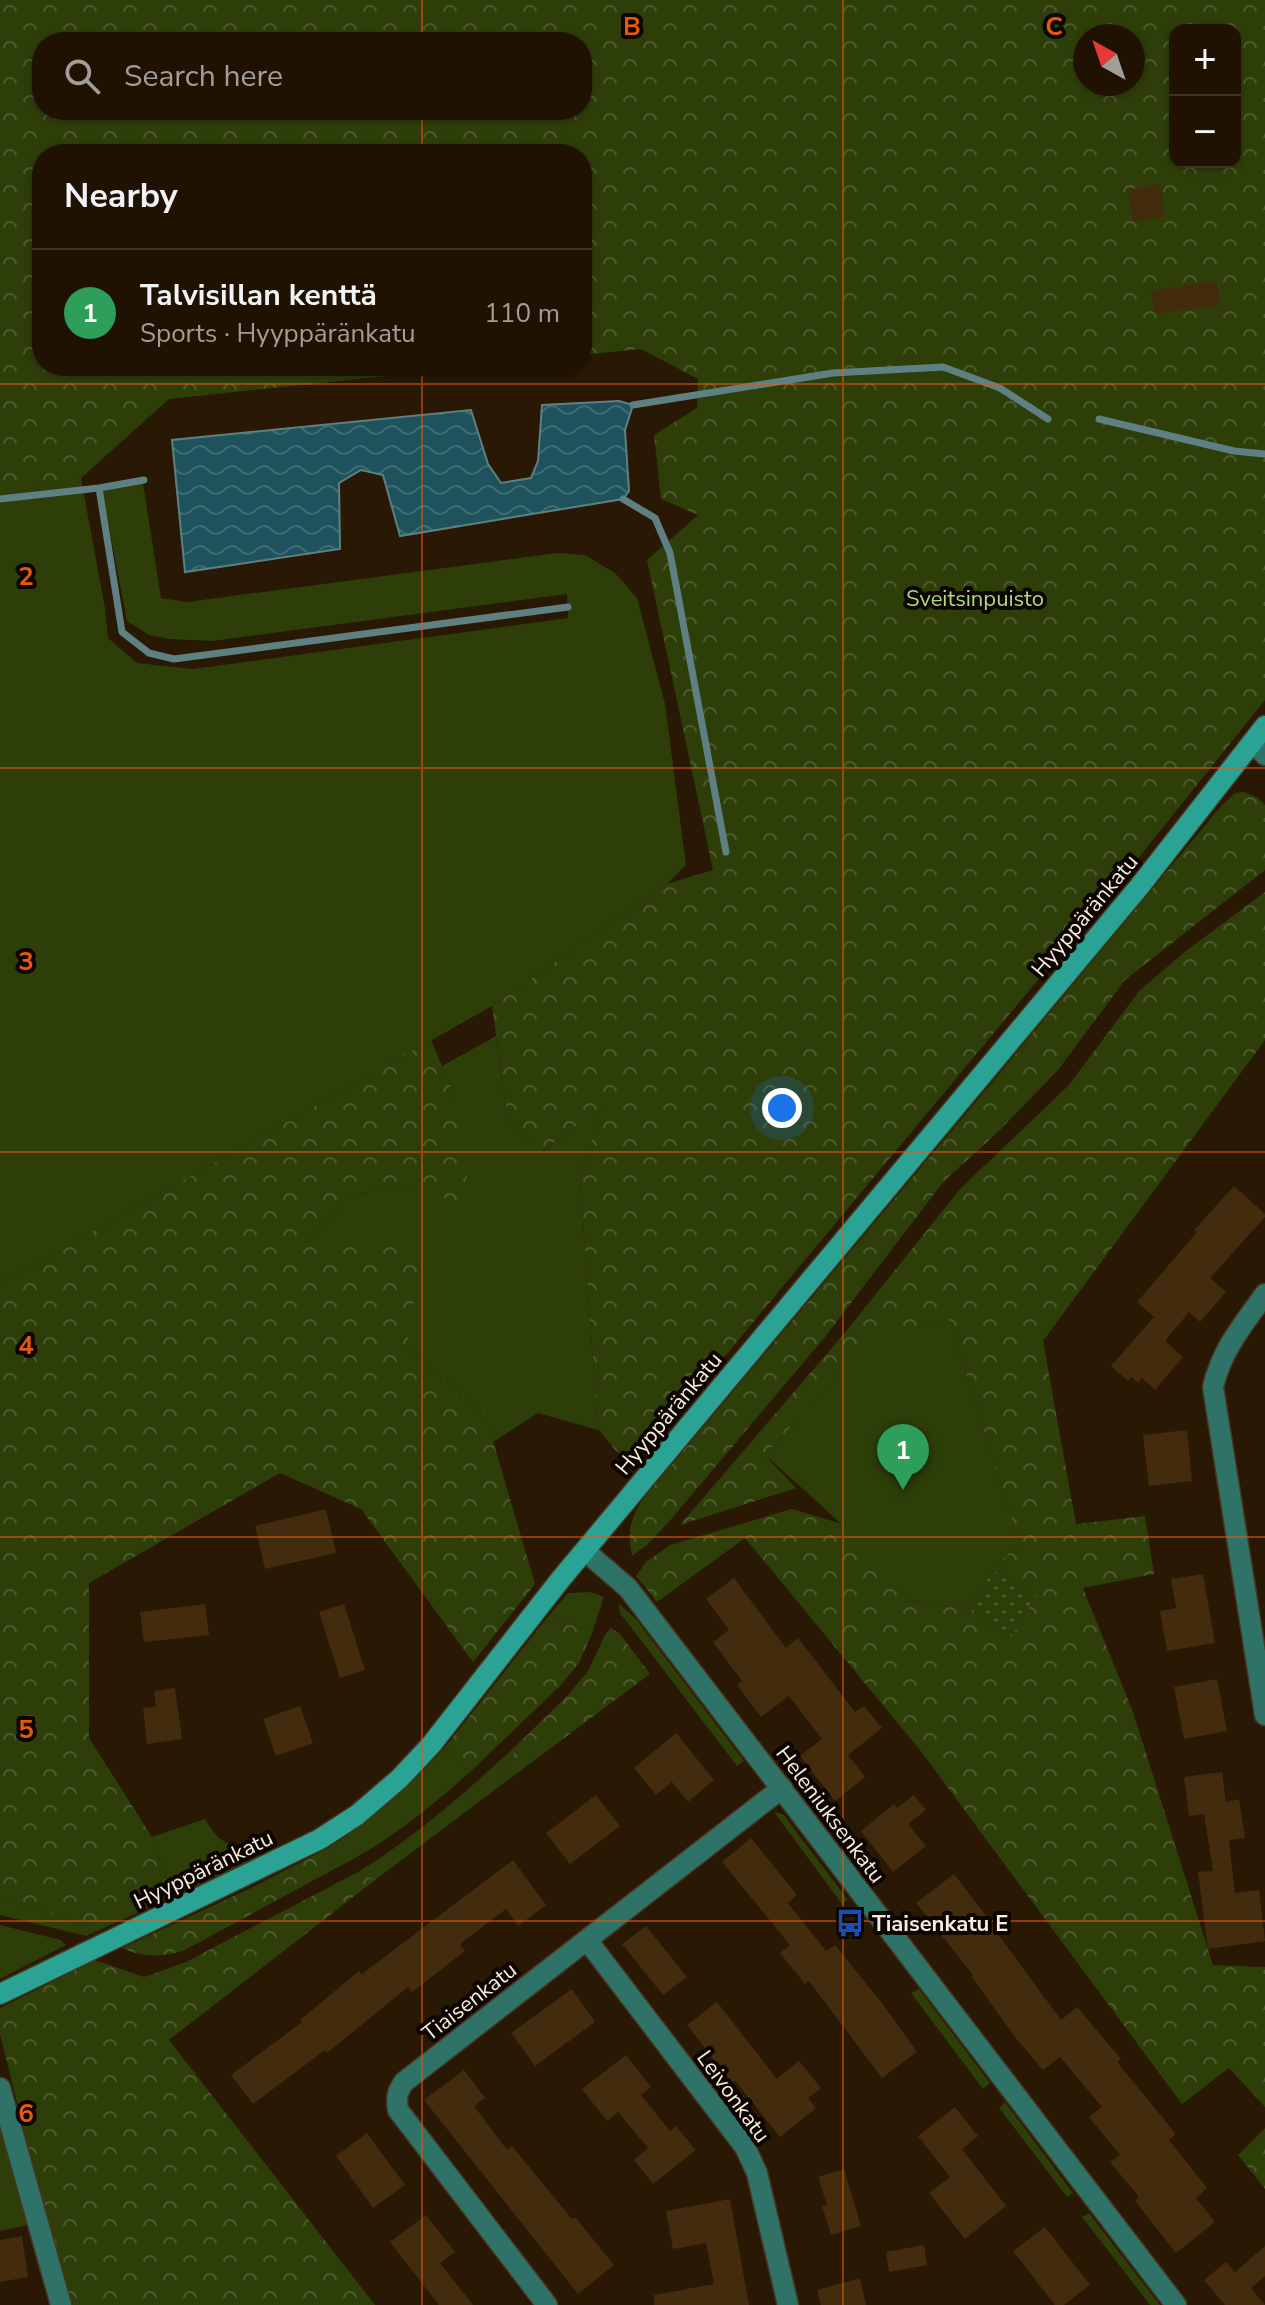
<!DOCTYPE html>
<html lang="en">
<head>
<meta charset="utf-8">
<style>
  :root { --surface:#1f1202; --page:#271b0c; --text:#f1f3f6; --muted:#a19e99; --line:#3c3224; --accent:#52cbda }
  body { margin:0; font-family:"Nunito Sans",sans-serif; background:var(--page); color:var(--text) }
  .controls { position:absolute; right:24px; top:24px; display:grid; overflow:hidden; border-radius:16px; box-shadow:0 2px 6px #0004 }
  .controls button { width:72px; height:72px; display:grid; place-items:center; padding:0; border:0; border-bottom:2px solid var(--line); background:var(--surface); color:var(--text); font:40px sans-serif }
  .compass { position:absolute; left:1073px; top:24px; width:72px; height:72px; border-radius:50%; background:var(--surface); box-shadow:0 2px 6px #0004; rotate:320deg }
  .you { position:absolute; left:782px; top:1108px; width:28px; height:28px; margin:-20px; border:6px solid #fff; border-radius:50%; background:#1a73e8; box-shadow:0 0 0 12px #1a73e833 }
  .badge { display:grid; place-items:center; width:52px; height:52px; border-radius:50%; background:var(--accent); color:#fff; font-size:26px; font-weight:700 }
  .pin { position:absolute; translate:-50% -66px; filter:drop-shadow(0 2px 4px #0008) }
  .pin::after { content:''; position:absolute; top:42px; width:28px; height:24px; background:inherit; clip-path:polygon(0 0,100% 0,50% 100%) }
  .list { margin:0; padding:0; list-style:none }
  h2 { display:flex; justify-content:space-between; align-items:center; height:104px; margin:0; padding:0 32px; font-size:34px }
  h2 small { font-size:26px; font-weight:400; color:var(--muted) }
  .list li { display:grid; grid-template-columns:52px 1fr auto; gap:24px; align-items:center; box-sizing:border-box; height:128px; padding:0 32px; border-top:2px solid var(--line) }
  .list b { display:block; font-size:30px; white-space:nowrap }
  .list p { margin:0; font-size:26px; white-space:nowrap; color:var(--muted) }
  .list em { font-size:26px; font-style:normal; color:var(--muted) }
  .icon { flex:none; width:44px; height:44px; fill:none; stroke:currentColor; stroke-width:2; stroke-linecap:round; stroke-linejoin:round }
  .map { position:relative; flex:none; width:1265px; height:2305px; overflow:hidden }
  .search { position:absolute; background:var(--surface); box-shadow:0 2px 6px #0004; left:32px; top:32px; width:560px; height:88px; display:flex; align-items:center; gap:20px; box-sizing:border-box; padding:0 28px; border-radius:32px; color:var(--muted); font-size:30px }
  .panel { position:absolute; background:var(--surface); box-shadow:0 2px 6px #0004; left:32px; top:144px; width:560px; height:232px; border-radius:32px }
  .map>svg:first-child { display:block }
  .grass { fill:#2e3e09 }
  .forest { fill:url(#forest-crowns); fill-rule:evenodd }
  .park { fill:url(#park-dots) }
  .water { fill:url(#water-waves); stroke:#5f8083; stroke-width:2 }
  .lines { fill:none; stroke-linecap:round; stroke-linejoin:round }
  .stream { stroke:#5f8083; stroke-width:7 }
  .building { fill:#432c0d }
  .street-casing { stroke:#463622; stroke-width:23 }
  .secondary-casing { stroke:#463622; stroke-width:23 }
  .street { stroke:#2f7268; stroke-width:20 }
  .secondary { stroke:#2ba394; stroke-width:20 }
  .grid { fill:none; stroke:#e8590c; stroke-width:2; stroke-opacity:0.55 }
  .labels { text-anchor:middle; stroke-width:8; stroke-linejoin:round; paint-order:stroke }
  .park-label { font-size:22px; fill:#b5d67a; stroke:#0c0501 }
  .street-label { font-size:22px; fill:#f7ecde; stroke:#0c0501 }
  .poi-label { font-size:22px; font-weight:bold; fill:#f7ecde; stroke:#0c0501; text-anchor:start }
  .grid-label { font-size:26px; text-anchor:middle; font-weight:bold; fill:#e8590c; stroke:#0c0501; stroke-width:8; stroke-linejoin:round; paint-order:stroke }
</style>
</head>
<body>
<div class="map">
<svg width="1265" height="2305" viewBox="0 0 1265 2305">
  <defs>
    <pattern id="forest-crowns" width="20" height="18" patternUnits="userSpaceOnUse" patternTransform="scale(2)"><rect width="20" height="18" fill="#2e3e09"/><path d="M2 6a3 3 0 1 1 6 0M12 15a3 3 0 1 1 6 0" fill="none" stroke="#4d5a2c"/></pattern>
    <pattern id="park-dots" width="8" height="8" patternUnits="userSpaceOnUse" patternTransform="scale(2)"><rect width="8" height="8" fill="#2e3e09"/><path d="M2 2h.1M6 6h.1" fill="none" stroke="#4d5a2c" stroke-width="1.8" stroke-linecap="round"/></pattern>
    <pattern id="water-waves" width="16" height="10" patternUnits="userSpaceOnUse" patternTransform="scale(2)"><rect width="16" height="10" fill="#1e525c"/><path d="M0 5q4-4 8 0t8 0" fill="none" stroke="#3f6b73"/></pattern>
  </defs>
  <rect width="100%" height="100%" fill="#291803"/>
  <path class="grass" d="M 81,478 L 105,608 L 108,638 L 137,663 L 193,669 L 568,618 L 567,594 L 212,641 L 170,639 L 149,635 L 127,621 L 102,491 L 143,483 L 161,598 L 187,602 L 557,553 L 585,555 L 615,573 L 637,598 L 665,704 L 686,865 L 667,884 L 492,1006 L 0,1284 L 0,495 Z
    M 496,1036 L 508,1123 L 543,1152 L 602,1105 L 580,1180 L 598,1430 L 538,1413 L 493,1442 L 486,1417 L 407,1346 L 305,1247 L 349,1194 L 417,1187 L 456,1099 L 442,1066 Z
    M 949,1319 L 1019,1542 L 993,1571 L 968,1609 L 910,1600 C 869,1545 816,1501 765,1455 L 874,1335 Z
    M 590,1592 L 604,1597 L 592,1633 L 550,1614 L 568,1593 Z
    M 618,1603 L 636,1619 L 744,1761 L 737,1766 L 620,1613 Z
    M 519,1743 L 496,1789 L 375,1880 L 358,1872 C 417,1836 468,1790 519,1743 Z
    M 445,1747 L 469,1773 C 428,1809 387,1843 338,1867 L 328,1848 C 373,1820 410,1786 445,1747 Z
    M 774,1812 L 783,1814 L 848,1900 L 842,1904 Z
    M 205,1819 C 222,1848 227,1842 258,1850 L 258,1856 L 255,1860 L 86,1936 L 0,1915 L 0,1896 L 86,1926 L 167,1881 L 152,1837 Z
    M 0,1925 L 61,1940 L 66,1945 L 0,1979 Z
    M 919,1989 L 990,2083 L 983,2089 L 911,1993 Z
    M 1005,2102 L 1073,2193 L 1067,2197 L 999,2108 Z
    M 0,2109 L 32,2224 L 0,2231 Z
    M 1089,2213 L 1160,2305 L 1150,2305 L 1082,2217 Z"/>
  <path class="forest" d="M 0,0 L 1265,0 L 1265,700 L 1112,891 L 631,1469 L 598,1429 L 580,1180 L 601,1107 L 542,1152 L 508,1123 L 492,1006 L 667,884 L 713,870 L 647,560 L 698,515 L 661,499 L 654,435 L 697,408 L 698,379 L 641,349 L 582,355 L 582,154 L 42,154 L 42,366 L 480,366 L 169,399 L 81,478 L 0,495 ZM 1175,30 L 1235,30 L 1235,162 L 1175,162 ZM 1085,36 L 1133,36 L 1133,84 L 1085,84 ZM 42,42 L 582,42 L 582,110 L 42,110 Z
    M 1244,792 L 1258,798 L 1265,805 L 1265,870 L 1125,980 L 1058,1070 L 998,1132 L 944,1181 L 825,1337 L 667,1524 L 647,1545 L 632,1556 C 627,1530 630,1522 642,1500 L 969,1110 L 1221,806 L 1235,793 Z
    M 1265,892 L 1265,1040 L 1043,1341 L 1076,1524 L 1145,1516 L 1154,1574 L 1083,1588 L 1133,1712 L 1213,1965 L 1265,1967 L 1265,2107 L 1229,2068 L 1182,2104 L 920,1750 L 745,1538 L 657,1602 L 636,1576 L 646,1562 L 670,1545 L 792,1509 L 842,1524 L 888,1570 L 910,1600 L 968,1609 L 1010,1639 L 1036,1596 L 993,1571 L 1019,1542 L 949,1319 L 874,1336 L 765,1455 L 796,1488 L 680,1525 L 847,1330 L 960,1189 L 1068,1086 L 1140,990 L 1186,951 Z
    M 431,1040 L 456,1099 L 471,1209 L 417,1187 L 349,1194 L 306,1246 L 424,1239 L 407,1346 L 486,1417 L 535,1584 L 473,1662 L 361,1509 L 280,1473 L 89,1583 L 89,1738 L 152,1837 L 167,1881 L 159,1893 L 86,1926 L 0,1896 L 0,1284 Z
    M 550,1614 L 592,1633 L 579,1663 L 559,1687 L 469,1773 L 445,1747 Z
    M 611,1628 L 620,1634 L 650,1674 L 496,1789 L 519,1743 L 569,1694 L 588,1671 L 606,1633 Z
    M 328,1848 L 338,1867 L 183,1951 C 160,1957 144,1958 122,1948 L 251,1888 Z
    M 358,1872 L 375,1880 L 169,2040 L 375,2305 L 71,2305 L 47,2221 L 0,2034 L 0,2008 L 95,1960 L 144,1977 L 186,1962 Z
    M 1265,2128 L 1265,2189 L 1238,2155 Z"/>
  <path class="park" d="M 993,1571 L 1036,1596 L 1010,1639 L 968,1609 Z"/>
  <path class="water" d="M 619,401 L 633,405 L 625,430 L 629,491 L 623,499 L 400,536 L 383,475 L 361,470 L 339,483 L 340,549 L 185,572 L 172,440 L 471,410 L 488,464 L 501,483 L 531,478 L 538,461 L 542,405 Z"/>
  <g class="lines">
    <path class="stream" d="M 633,405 L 833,373 L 943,367 L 1000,388 L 1048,419
      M 1099,419 L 1234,451 L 1265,454
      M 99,488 L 122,632 L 149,653 L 174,659 L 568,607
      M 0,499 L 99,488 L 144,480
      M 623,499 L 655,518 L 670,553 L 726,852"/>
  </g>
  <path class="building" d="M 1159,184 L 1165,216 L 1133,222 L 1127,190 Z
    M 1217,281 L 1220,305 L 1155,314 L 1151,291 Z
    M 1234,1186 L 1265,1214 L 1265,1217 L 1210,1278 L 1226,1292 L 1200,1322 L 1189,1312 L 1165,1341 L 1183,1357 L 1155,1390 L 1142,1378 L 1138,1383 L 1131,1377 L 1128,1381 L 1111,1366 L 1154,1317 L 1137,1302 L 1197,1232 L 1194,1230 Z
    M 1187,1430 L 1192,1481 L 1149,1486 L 1143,1435 Z
    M 326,1509 L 336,1553 L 265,1569 L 255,1526 Z
    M 1203,1574 L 1215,1643 L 1167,1651 L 1160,1611 L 1176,1608 L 1171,1579 Z
    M 734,1578 L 786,1648 L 798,1638 L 855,1712 L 864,1706 L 882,1728 L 848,1755 L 865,1777 L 835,1801 L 800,1756 L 822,1739 L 789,1696 L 761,1717 L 737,1685 L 742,1681 L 713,1642 L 729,1630 L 706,1599 Z
    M 205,1604 L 209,1635 L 144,1642 L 140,1612 Z
    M 344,1604 L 365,1670 L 340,1678 L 319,1612 Z
    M 1217,1679 L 1227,1731 L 1184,1739 L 1174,1687 Z
    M 175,1688 L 182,1739 L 147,1744 L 143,1708 L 156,1707 L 154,1691 Z
    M 300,1706 L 313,1743 L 276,1756 L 263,1719 Z
    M 676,1733 L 714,1780 L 688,1802 L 672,1782 L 656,1795 L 634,1768 Z
    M 1222,1772 L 1226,1802 L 1239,1799 L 1245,1838 L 1229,1840 L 1235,1893 L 1259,1890 L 1265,1941 L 1208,1949 L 1198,1872 L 1213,1871 L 1204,1814 L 1189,1816 L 1184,1777 Z
    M 596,1795 L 620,1826 L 570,1864 L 546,1833 Z
    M 914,1795 L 926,1810 L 908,1824 L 926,1846 L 893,1872 L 861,1831 L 894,1804 L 897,1808 Z
    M 751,1838 L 797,1895 L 788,1903 L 826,1951 L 835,1945 L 881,2002 L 917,2052 L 882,2078 L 809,1981 L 805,1984 L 780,1953 L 790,1945 L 722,1862 Z
    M 513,1860 L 546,1905 L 518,1926 L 506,1909 L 460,1944 L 465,1951 L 412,1992 L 408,1987 L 327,2053 L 325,2050 L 253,2104 L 231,2075 L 302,2022 L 300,2020 L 359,1971 L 362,1974 Z
    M 954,1874 L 993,1925 L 992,1926 L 1061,2020 L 1077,2007 L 1121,2059 L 1117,2062 L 1176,2134 L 1169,2140 L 1207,2188 L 1196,2198 L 1215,2222 L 1176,2253 L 1135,2201 L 1139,2197 L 1110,2162 L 1120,2155 L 1089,2117 L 1102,2107 L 1060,2057 L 1043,2070 L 1015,2037 L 971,1976 L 973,1975 L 916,1903 Z
    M 646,1926 L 687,1977 L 663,1995 L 622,1944 Z
    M 572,1989 L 595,2022 L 535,2066 L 511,2033 Z
    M 717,2002 L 777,2079 L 799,2061 L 821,2088 L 808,2098 L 816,2108 L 780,2137 L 735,2081 L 732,2083 L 687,2025 Z
    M 626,2055 L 651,2087 L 641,2095 L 670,2131 L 676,2126 L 696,2150 L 653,2184 L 634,2160 L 648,2148 L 618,2112 L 607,2121 L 582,2089 Z
    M 464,2070 L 485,2098 L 474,2106 L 507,2150 L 512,2146 L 572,2219 L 575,2217 L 614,2265 L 578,2294 L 424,2100 Z
    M 955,2107 L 978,2136 L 962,2149 L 1006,2206 L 965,2239 L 929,2193 L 950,2177 L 918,2136 Z
    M 367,2133 L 405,2185 L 373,2208 L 336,2156 Z
    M 844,2169 L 861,2226 L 831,2235 L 822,2206 L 827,2205 L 818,2177 Z
    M 730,2199 L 749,2305 L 654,2305 L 654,2295 L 714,2284 L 706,2243 L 673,2249 L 666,2211 Z
    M 426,2215 L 455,2252 L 440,2263 L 473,2305 L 439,2305 L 390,2242 Z
    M 1045,2227 L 1090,2285 L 1064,2305 L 1055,2305 L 1013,2251 Z
    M 22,2236 L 28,2277 L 0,2282 L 0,2240 Z
    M 924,2245 L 927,2265 L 889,2272 L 886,2252 Z
    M 1265,2246 L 1265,2276 L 1251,2288 L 1265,2305 L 1225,2305 L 1204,2280 L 1226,2262 L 1235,2272 Z
    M 860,2278 L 866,2305 L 821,2305 L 817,2290 Z"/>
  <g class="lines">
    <defs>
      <path id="street" d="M 1253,742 L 1265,755
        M 1265,1294 C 1243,1325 1222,1349 1213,1387 L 1265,1715
        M 585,1551 L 628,1588 L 1176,2305
        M 587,1940 L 745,2147 L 757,2173 L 788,2305
        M 0,2088 L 61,2305
        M 547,2305 L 398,2110 C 396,2098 397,2092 404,2082 L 782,1788"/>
      <path id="secondary" d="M 0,1994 L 320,1839 L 357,1815 L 399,1779 L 431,1745 L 560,1580 L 1139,887 L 1265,726"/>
    </defs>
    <use href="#street" class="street-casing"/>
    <use href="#secondary" class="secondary-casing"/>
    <use href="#street" class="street"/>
    <use href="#secondary" class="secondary"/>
  </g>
  <path class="grid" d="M 422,0 L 422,42M 843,0 L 843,2305M 422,110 L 422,154M 422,366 L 422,2305M 0,384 L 1265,384M 0,768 L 1265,768M 0,1152 L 1265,1152M 0,1537 L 1265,1537M 0,1921 L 1265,1921"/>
  <defs>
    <symbol id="bus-bare" viewBox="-9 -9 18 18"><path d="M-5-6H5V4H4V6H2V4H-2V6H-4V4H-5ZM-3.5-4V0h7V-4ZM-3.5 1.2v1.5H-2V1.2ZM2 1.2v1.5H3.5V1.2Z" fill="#1a4fb4" stroke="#0c0501" stroke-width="2.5" paint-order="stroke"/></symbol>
  </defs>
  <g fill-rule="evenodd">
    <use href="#bus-bare" x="830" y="1903" width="40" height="40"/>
  </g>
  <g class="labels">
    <g class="park-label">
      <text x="975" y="606">Sveitsinpuisto</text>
    </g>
    <g class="street-label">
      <text transform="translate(1084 915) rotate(-50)" y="8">Hyyppäränkatu</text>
      <text transform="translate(668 1413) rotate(-50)" y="8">Hyyppäränkatu</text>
      <text transform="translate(831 1814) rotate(53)" y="8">Heleniuksenkatu</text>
      <text transform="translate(203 1869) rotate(-26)" y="8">Hyyppäränkatu</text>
      <text transform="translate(469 2001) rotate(-38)" y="8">Tiaisenkatu</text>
      <text transform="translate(734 2096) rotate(54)" y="8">Leivonkatu</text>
    </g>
    <g class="poi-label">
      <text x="872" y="1931">Tiaisenkatu E</text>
    </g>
  </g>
  <g class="grid-label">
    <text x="632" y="35">B</text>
    <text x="1054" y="35">C</text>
    <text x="26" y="585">2</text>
    <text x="26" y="970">3</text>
    <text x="26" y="1354">4</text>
    <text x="26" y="1738">5</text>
    <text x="26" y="2122">6</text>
  </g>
</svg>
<div class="controls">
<button>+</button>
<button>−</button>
</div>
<svg class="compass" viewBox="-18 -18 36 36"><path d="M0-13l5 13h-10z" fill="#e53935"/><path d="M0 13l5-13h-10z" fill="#a19e99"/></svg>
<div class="you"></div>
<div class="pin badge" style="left:903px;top:1490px;background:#2e9e5b">1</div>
<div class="search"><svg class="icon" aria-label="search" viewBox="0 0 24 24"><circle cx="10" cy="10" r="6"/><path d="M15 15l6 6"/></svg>Search here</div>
<section class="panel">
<h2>Nearby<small></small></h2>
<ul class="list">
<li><span class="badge" style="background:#2e9e5b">1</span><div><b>Talvisillan kenttä</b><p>Sports · Hyyppäränkatu</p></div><em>110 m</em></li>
</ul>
</section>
</div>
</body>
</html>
